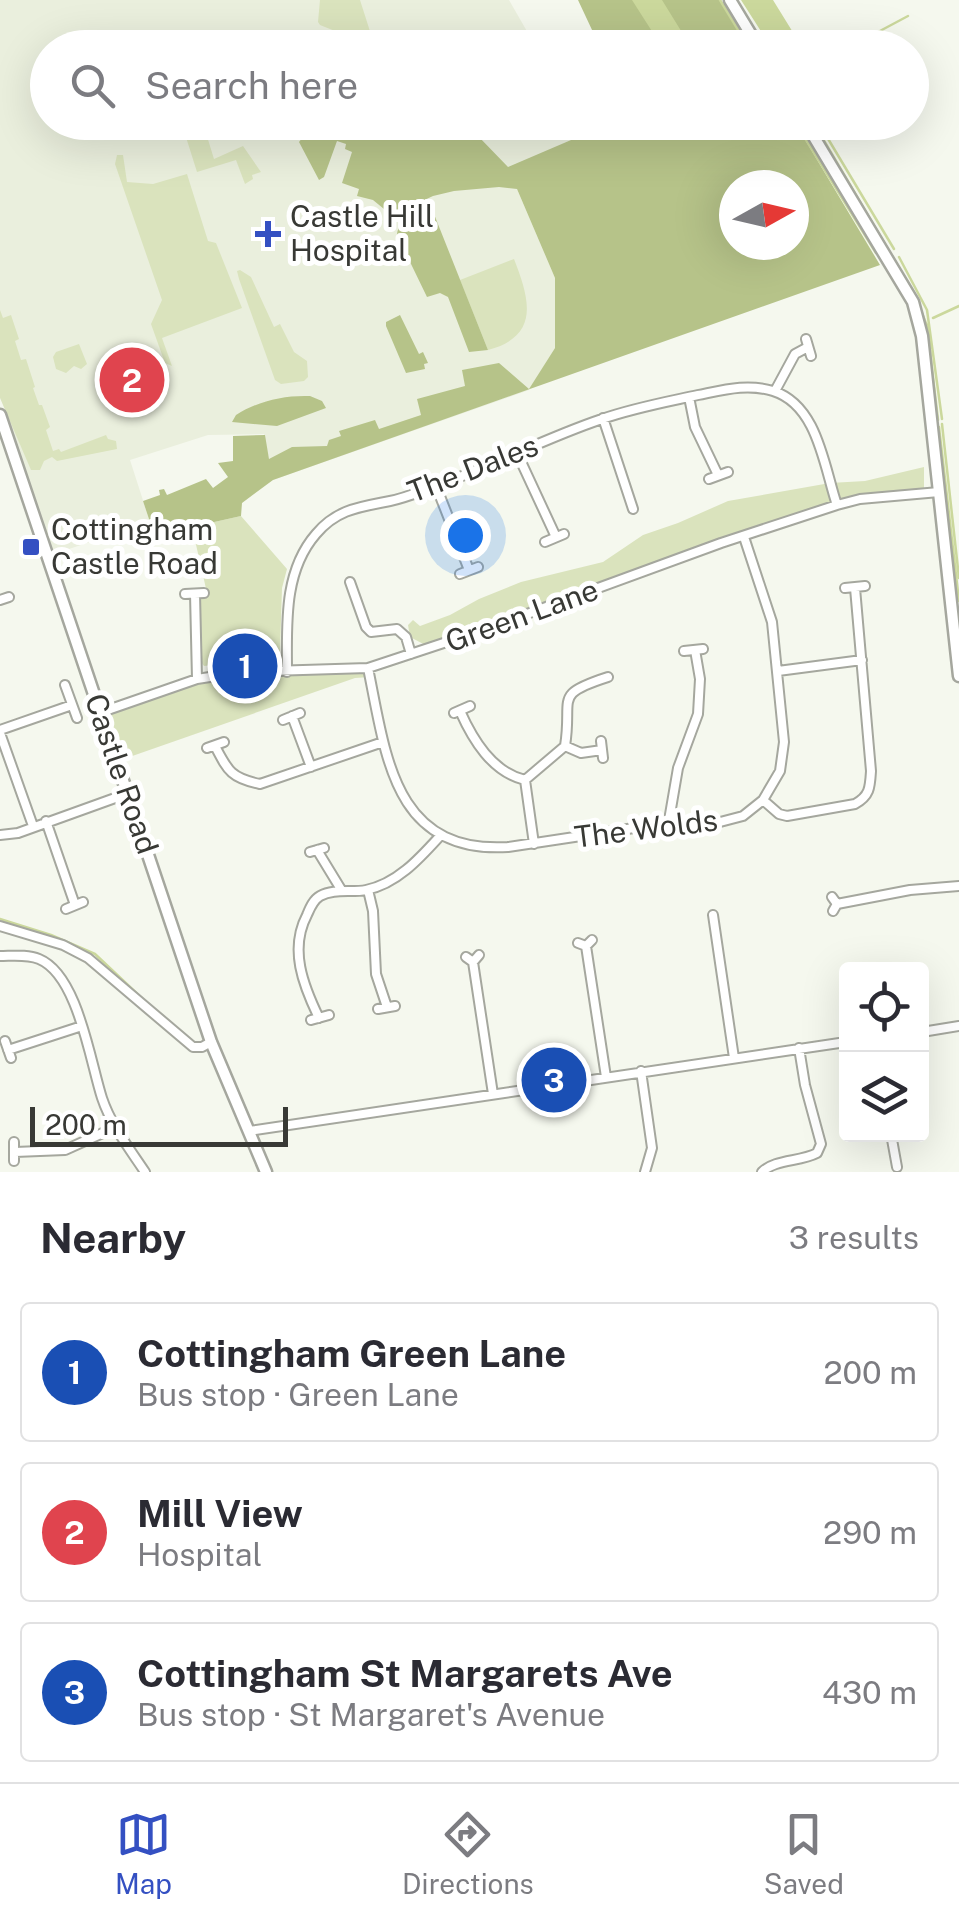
<!DOCTYPE html>
<html lang="en">
<head>
<meta charset="utf-8">
<style>
  :root { --surface:#fff; --page:#f2f2f3; --text:#2b2b33; --muted:#7c7c81; --line:#e1e1e2; --accent:#3450c2 }
  body { margin:0; font-family:"Public Sans",sans-serif; background:var(--page); color:var(--text) }
  .controls { position:absolute; right:30px; bottom:30px; display:grid; overflow:hidden; border-radius:10px; box-shadow:0 10px 40px #0002 }
  .controls button { width:90px; height:90px; display:grid; place-items:center; padding:0; border:0; border-bottom:2px solid var(--line); background:var(--surface); color:var(--text); font:50px sans-serif }
  .compass { position:absolute; left:719px; top:170px; width:90px; height:90px; border-radius:50%; background:var(--surface); box-shadow:0 10px 40px #0002; rotate:82deg }
  .scale { position:absolute; left:30px; bottom:25px; width:258px; box-sizing:border-box; padding-left:10px; border:5px solid #383935; border-top:0; font-size:28px; line-height:35px; white-space:nowrap; color:#383935; -webkit-text-stroke:8px #fff; paint-order:stroke }
  .you { position:absolute; left:465px; top:535px; width:35px; height:35px; margin:-25px; border:8px solid #fff; border-radius:50%; background:#1a73e8; box-shadow:0 0 0 15px #1a73e833 }
  .badge { display:grid; place-items:center; width:65px; height:65px; border-radius:50%; background:var(--accent); color:#fff; font-size:32px; font-weight:700 }
  .pin { position:absolute; translate:-50% -50%; border:5px solid #fff; box-shadow:0 2px 10px #0006 }
  .list { margin:0; padding:0; list-style:none }
  h2 { display:flex; justify-content:space-between; align-items:center; height:130px; margin:0; padding:0 40px; font-size:42px }
  h2 small { font-size:32px; font-weight:400; color:var(--muted) }
  .list li { display:grid; grid-template-columns:65px 1fr auto; gap:30px; align-items:center; box-sizing:border-box; height:140px; margin:0 20px 20px; padding:0 20px; border:2px solid var(--line); border-radius:10px }
  .list b { display:block; font-size:38px; white-space:nowrap }
  .list p { margin:0; font-size:32px; white-space:nowrap; color:var(--muted) }
  .list em { font-size:32px; font-style:normal; color:var(--muted) }
  .icon { flex:none; width:55px; height:55px; fill:none; stroke:currentColor; stroke-width:2; stroke-linecap:round; stroke-linejoin:round }
  .map { position:relative; flex:none; width:959px; height:1172px; overflow:hidden }
  .search { position:absolute; background:var(--surface); box-shadow:0 10px 40px #0002; left:30px; right:30px; top:30px; height:110px; display:flex; align-items:center; gap:25px; box-sizing:border-box; padding:0 35px; border-radius:55px; color:var(--muted); font-size:38px }
  .sheet { height:610px; background:var(--surface) }
  nav { display:flex; justify-content:space-around; align-items:center; box-sizing:border-box; height:140px; border-top:2px solid var(--line); background:var(--surface); font-size:28px; color:var(--muted) }
  nav a { display:grid; justify-items:center; gap:5px }
  nav .on { color:var(--accent) }
  .map>svg:first-child { display:block }
  .built { fill:#eaefdd }
  .green { fill:#dae3bd }
  .forest { fill:#b6c389; fill-rule:evenodd }
  .water { fill:#cbd89c }
  .lines { fill:none; stroke-linecap:round; stroke-linejoin:round }
  .stream { stroke:#cbd89c; stroke-width:2.5 }
  .street-casing { stroke:#a5a79e; stroke-width:12 }
  .secondary-casing { stroke:#a5a79e; stroke-width:15 }
  .street { stroke:#fff; stroke-width:8 }
  .secondary { stroke:#fff; stroke-width:10 }
  .poi-dot { fill:#3450c2; stroke:#fff; stroke-width:4 }
  .labels { text-anchor:middle; stroke-width:10; stroke-linejoin:round; paint-order:stroke }
  .poi-label { font-size:30px; fill:#383935; stroke:#fff; text-anchor:start }
  .street-label { font-size:30px; fill:#383935; stroke:#fff }
</style>
</head>
<body>
<div class="map">
<svg width="959" height="1172" viewBox="0 0 959 1172">
  <rect width="100%" height="100%" fill="#f5f8ee"/>
  <path class="built" d="M 0,0 L 509,0 L 536,47 L 48,48 L 48,122 L 579,123 L 585,134 L 508,168 L 555,278 L 555,348 L 529,390 L 273,480 L 264,434 L 208,435 L 130,460 L 150,522 L 54,554 L 0,395 Z"/>
  <path class="green" d="M 320,0 L 360,0 L 375,47 L 320,25 L 318,22 Z
    M 206,133 L 214,159 L 243,146 L 261,172 L 252,175 L 253,179 L 245,184 L 236,160 L 197,172 L 185,134 Z
    M 117,155 L 123,155 L 127,182 L 153,184 L 187,174 L 208,241 L 216,243 L 242,308 L 162,338 L 172,366 L 165,363 L 151,324 L 162,300 L 115,164 Z
    M 514,259 C 530,300 540,336 488,350 L 460,280 Z
    M 240,270 L 251,277 L 274,327 L 280,324 L 294,352 L 307,361 L 308,377 L 304,381 L 281,384 L 275,380 L 239,279 L 237,271 Z
    M 0,310 L 3,318 L 11,315 L 19,339 L 15,341 L 21,360 L 26,359 L 35,387 L 33,388 L 39,405 L 42,405 L 50,427 L 46,430 L 53,451 L 59,449 L 61,452 L 106,435 L 108,439 L 116,441 L 117,449 L 57,461 L 52,457 L 44,461 L 40,470 L 31,470 L 0,398 Z
    M 79,344 L 87,364 L 81,369 L 74,366 L 66,373 L 56,369 L 53,357 L 56,352 Z
    M 924,467 L 924,494 L 837,505 L 431,648 L 410,637 L 408,625 L 413,620 L 420,626 L 450,615 L 479,599 L 521,582 L 603,562 L 643,535 L 678,523 L 728,501 L 830,483 L 865,481 Z
    M 241,516 L 287,569 L 282,588 L 280,652 L 271,658 L 204,666 L 201,662 L 199,601 L 207,593 L 192,527 Z
    M 368,668 L 370,677 L 355,678 L 118,761 L 99,713 L 197,679 L 242,672 Z"/>
  <path class="forest" d="M 578,0 L 721,0 L 750,47 L 600,47 Z
    M 314,123 L 454,123 L 478,136 L 508,167 L 585,134 L 579,123 L 795,123 L 880,265 L 273,480 L 242,503 L 241,516 L 192,527 L 168,530 L 150,522 L 143,501 L 160,495 L 159,490 L 164,489 L 167,495 L 206,479 L 213,488 L 228,477 L 218,463 L 233,461 L 233,436 L 265,435 L 269,459 L 292,447 L 327,446 L 329,440 L 341,436 L 339,431 L 375,420 L 379,429 L 421,415 L 417,399 L 465,386 L 462,370 L 499,363 L 529,389 L 555,348 L 555,278 L 517,189 L 499,187 L 454,191 L 433,196 L 403,210 L 392,211 L 384,209 L 373,200 L 357,196 L 359,189 L 342,183 L 352,152 L 345,149 L 346,144 L 337,141 L 324,177 L 319,180 L 299,142 ZM 734,185 L 794,185 L 794,245 L 734,245 Z
    M 432,209 L 488,350 L 469,352 L 448,297 L 440,293 L 427,297 L 397,235 C 398,218 419,215 432,209 Z
    M 400,315 L 419,354 L 423,352 L 428,363 L 424,364 L 425,369 L 406,373 L 386,326 L 386,322 Z
    M 310,396 L 322,401 L 326,408 L 277,426 L 232,422 L 236,415 C 258,401 284,395 310,396 Z"/>
  <path class="water" d="M 632,0 L 662,0 L 691,47 L 662,47 Z
    M 741,0 L 773,0 L 802,47 L 771,47 Z"/>
  <g class="lines">
    <path class="stream" d="M 720,0 L 749,48
      M 848,48 L 908,16
      M 795,122 L 876,253
      M 813,122 L 915,295 L 927,326 L 938,420
      M 818,122 L 894,249
      M 899,257 L 927,310 L 942,419
      M 933,318 L 959,306
      M 942,424 L 959,578
      M 939,427 L 959,601
      M 0,919 L 51,935 L 95,954 L 147,1003
      M 161,1015 L 170,1023"/>
    <defs>
      <path id="street" d="M 806,339 L 811,356
        M 775,391 L 795,354 L 808,347
        M 689,397 L 695,427 L 718,475
        M 603,418 L 633,509
        M 517,453 L 556,537
        M 709,479 L 728,472
        M 436,486 L 469,570
        M 545,542 L 564,534
        M 460,574 L 478,567
        M 350,582 L 366,627 L 371,632 L 397,629 L 406,637 L 411,654
        M 845,588 L 865,586
        M 185,594 L 204,593
        M 195,594 L 197,679
        M 0,600 L 9,597
        M 684,651 L 703,649
        M 368,668 C 386,755 393,854 508,847 L 634,828 L 701,827 L 743,816 L 763,800 L 780,771 L 784,742 L 772,622 L 744,537
        M 778,671 L 862,660
        M 287,672 C 287,625 283,572 316,534 C 337,509 360,507 390,501 C 405,498 419,492 433,487 C 491,467 545,438 602,419 C 633,408 666,402 698,395 C 723,390 747,383 773,391 C 818,405 824,467 837,505
        M 65,685 L 77,718
        M 460,711 C 473,740 492,772 525,780 L 534,844
        M 99,713 L 197,679 L 242,672 L 368,668 L 486,629 L 721,543 L 837,505 L 860,499 L 939,492
        M 454,713 L 470,706
        M 292,716 L 311,767
        M 283,720 L 300,713
        M 0,730 L 72,705
        M 0,733 L 33,826
        M 601,741 L 603,758
        M 215,746 C 228,771 231,778 260,784 L 383,742
        M 565,746 L 581,753 L 602,750
        M 207,748 L 224,742
        M 525,780 L 565,746 C 573,697 552,695 608,677
        M 763,800 L 779,814 L 787,816 L 855,804 C 870,796 870,787 871,771 L 855,588
        M 46,821 L 75,905
        M 668,826 L 678,768 L 698,714 L 700,679 L 695,650
        M 0,835 L 18,833 L 129,793
        M 317,850 L 342,891
        M 310,852 L 324,848
        M 368,890 L 373,911 L 376,974 L 387,1007
        M 832,897 L 837,904 L 833,911
        M 837,904 L 910,890 L 959,886
        M 66,909 L 83,902
        M 713,915 L 734,1058
        M 0,926 L 63,945 L 88,958 L 193,1047 L 202,1047 L 211,1042
        M 578,943 L 586,946 L 592,940
        M 586,946 L 606,1077
        M 0,956 C 12,956 27,954 39,959 C 78,975 90,1061 102,1098 C 111,1125 129,1148 145,1172
        M 466,957 L 473,962 L 479,955
        M 473,962 L 493,1094
        M 378,1009 L 395,1006
        M 319,1018 C 303,985 289,949 307,915 C 310,908 313,900 320,896 C 334,888 352,893 366,890 C 397,884 420,858 440,836
        M 311,1020 L 329,1015
        M 922,1032 L 959,1026
        M 5,1041 L 11,1058
        M 8,1050 L 82,1026
        M 641,1071 L 652,1148 L 645,1172
        M 249,1131 L 846,1042
        M 891,1134 L 897,1167
        M 15,1152 L 65,1150 L 116,1127
        M 14,1161 L 14,1142
        M 762,1172 C 775,1159 800,1162 817,1153 L 821,1144 L 805,1085 L 799,1048"/>
      <path id="secondary" d="M 730,0 L 759,48
        M 805,122 L 913,302 L 922,336 L 959,676
        M 0,415 L 211,1042 L 266,1172"/>
    </defs>
    <use href="#street" class="street-casing"/>
    <use href="#secondary" class="secondary-casing"/>
    <use href="#street" class="street"/>
    <use href="#secondary" class="secondary"/>
  </g>
  <g class="poi-dot">
    <path d="M263 219h10v10h10v10h-10v10h-10v-10h-10v-10h10z"/>
    <rect x="21" y="537" width="20" height="20" rx="5"/>
  </g>
  <g class="labels">
    <g class="poi-label">
      <text x="290" y="227">Castle Hill<tspan x="290" dy="34">Hospital</tspan></text>
      <text x="51" y="540">Cottingham<tspan x="51" dy="34">Castle Road</tspan></text>
    </g>
    <g class="street-label">
      <text transform="translate(473 469) rotate(-21)" y="10">The Dales</text>
      <text transform="translate(522 616) rotate(-20)" y="10">Green Lane</text>
      <text transform="translate(121 774) rotate(71)" y="10">Castle Road</text>
      <text transform="translate(646 829) rotate(-7)" y="10">The Wolds</text>
    </g>
  </g>
</svg>
<div class="controls">
<button><svg class="icon" aria-label="locate" viewBox="0 0 24 24"><circle cx="12" cy="12" r="6"/><path d="M12 2v4M12 18v4M2 12h4M18 12h4"/></svg></button>
<button><svg class="icon" aria-label="layers" viewBox="0 0 24 24"><path d="M12 4l9 5-9 5-9-5zM3 14l9 5 9-5"/></svg></button>
</div>
<svg class="compass" viewBox="-18 -18 36 36"><path d="M0-13l5 13h-10z" fill="#e53935"/><path d="M0 13l5-13h-10z" fill="#7c7c81"/></svg>
<div class="scale">200 m</div>
<div class="you"></div>
<div class="pin badge" style="left:245px;top:666px;background:#1a4fb4">1</div>
<div class="pin badge" style="left:132px;top:380px;background:#e0444e">2</div>
<div class="pin badge" style="left:554px;top:1080px;background:#1a4fb4">3</div>
<div class="search"><svg class="icon" aria-label="search" viewBox="0 0 24 24"><circle cx="10" cy="10" r="6"/><path d="M15 15l6 6"/></svg>Search here</div>
</div>
<section class="sheet">
<h2>Nearby<small>3 results</small></h2>
<ul class="list">
<li><span class="badge" style="background:#1a4fb4">1</span><div><b>Cottingham Green Lane</b><p>Bus stop · Green Lane</p></div><em>200 m</em></li>
<li><span class="badge" style="background:#e0444e">2</span><div><b>Mill View</b><p>Hospital</p></div><em>290 m</em></li>
<li><span class="badge" style="background:#1a4fb4">3</span><div><b>Cottingham St Margarets Ave</b><p>Bus stop · St Margaret's Avenue</p></div><em>430 m</em></li>
</ul>
</section>
<nav>
<a class="on"><svg class="icon" aria-label="map" viewBox="0 0 24 24"><path d="M3 6l6-2 6 2 6-2v14l-6 2-6-2-6 2zM9 4v14M15 6v14"/></svg>Map</a>
<a><svg class="icon" aria-label="directions" viewBox="0 0 24 24"><path d="M12 3l9 9-9 9-9-9zM9 14v-3h6M13 9l2 2-2 2"/></svg>Directions</a>
<a><svg class="icon" aria-label="saved" viewBox="0 0 24 24"><path d="M7 4h10v16l-5-4-5 4z"/></svg>Saved</a>
</nav>
</body>
</html>
